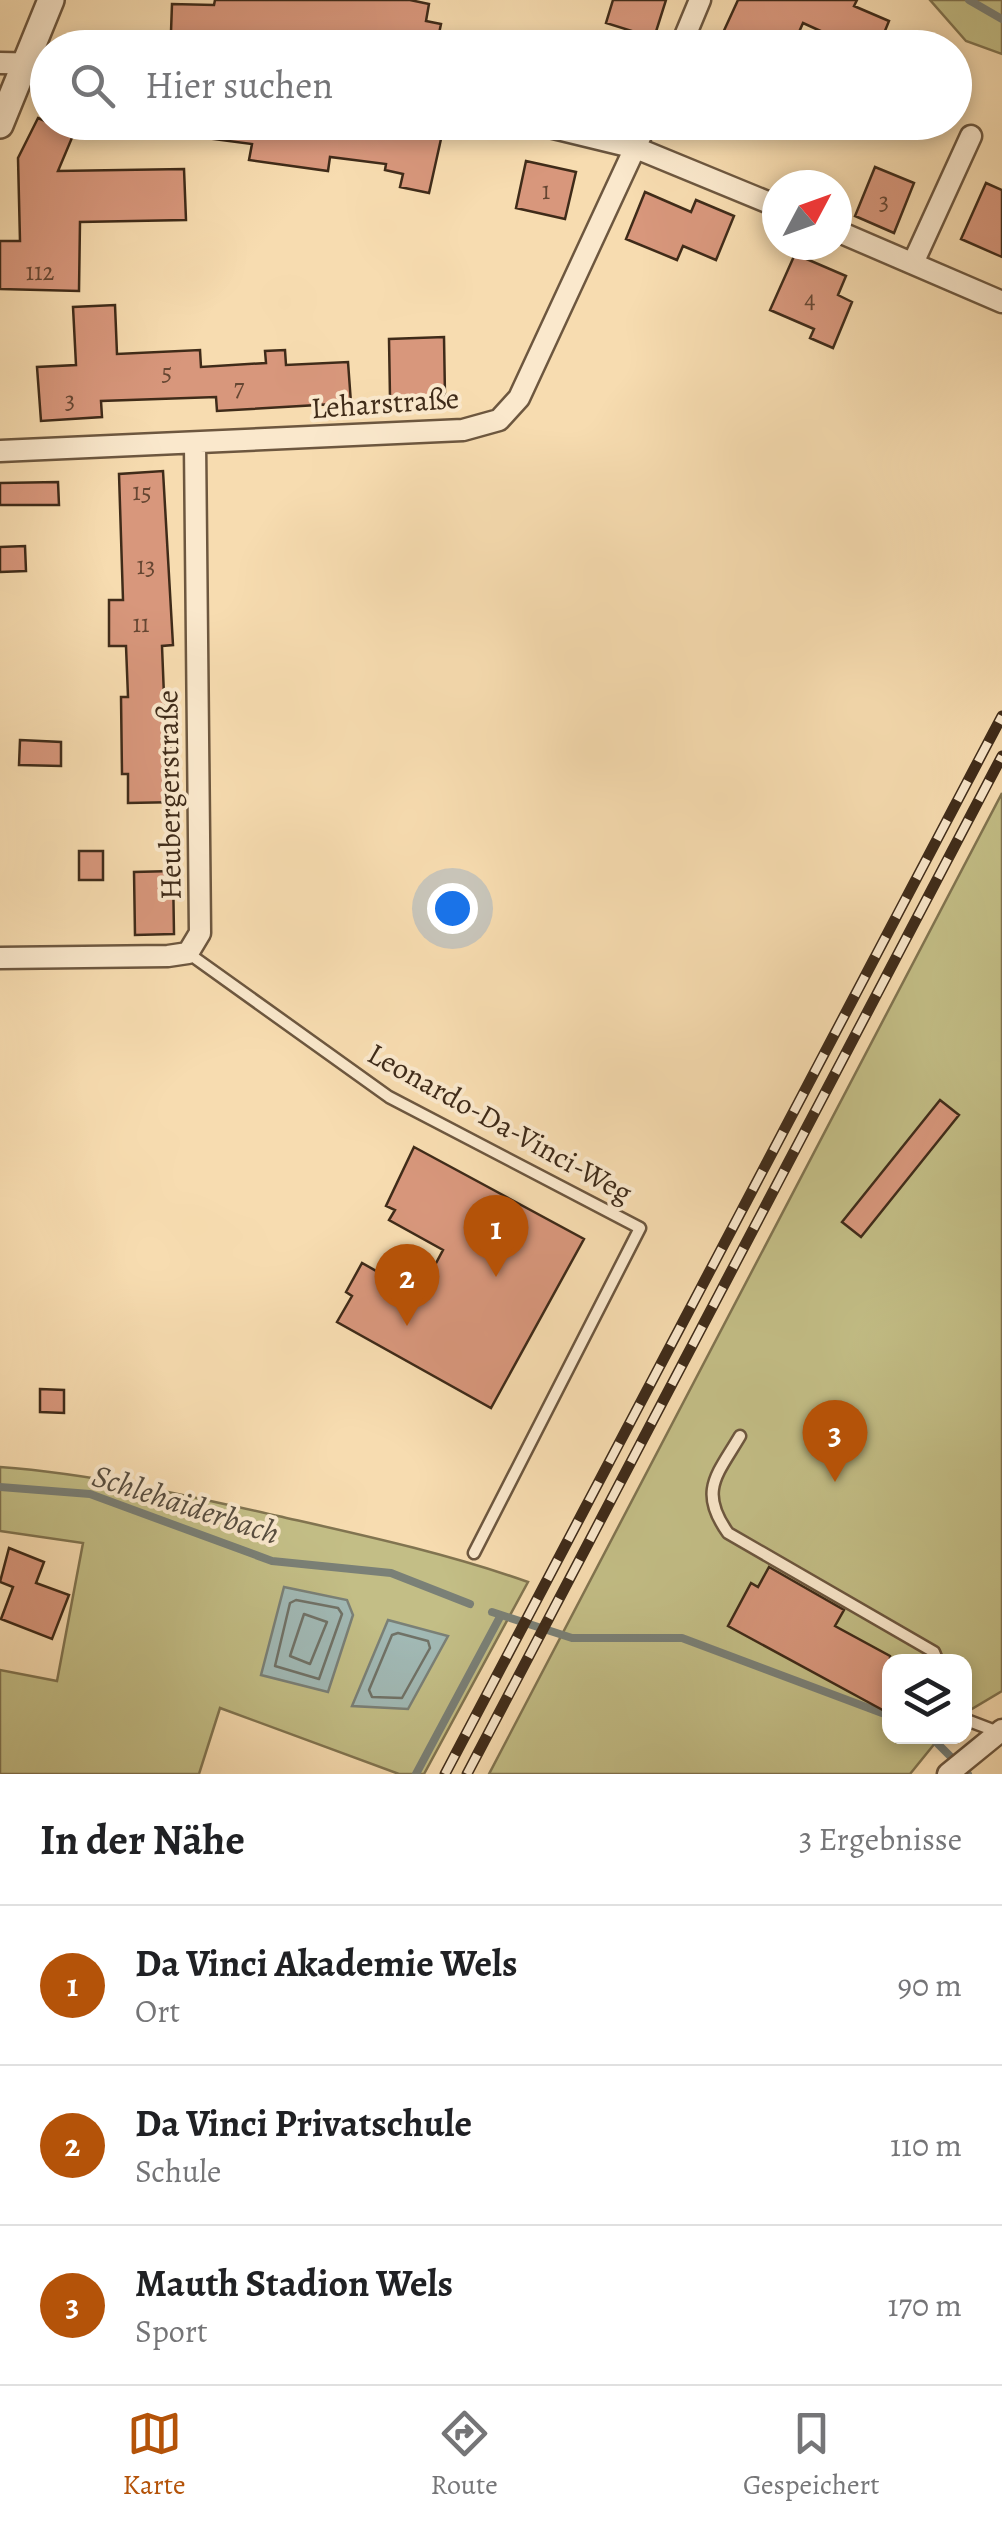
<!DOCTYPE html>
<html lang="de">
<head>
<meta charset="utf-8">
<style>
  :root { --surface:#fff; --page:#f2f2f2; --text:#202124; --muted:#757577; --line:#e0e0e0; --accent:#b45309 }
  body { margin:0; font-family:Alegreya,serif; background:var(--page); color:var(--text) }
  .controls { position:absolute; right:30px; bottom:30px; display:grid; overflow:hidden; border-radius:20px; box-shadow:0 5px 15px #0003 }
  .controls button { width:90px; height:90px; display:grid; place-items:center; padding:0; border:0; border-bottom:2px solid var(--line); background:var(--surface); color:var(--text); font:50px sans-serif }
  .compass { position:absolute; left:762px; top:170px; width:90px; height:90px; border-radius:50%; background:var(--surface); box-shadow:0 5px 15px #0003; rotate:49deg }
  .you { position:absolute; left:452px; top:908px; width:35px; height:35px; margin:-25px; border:8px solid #fff; border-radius:50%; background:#1a73e8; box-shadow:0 0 0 15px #1a73e833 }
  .badge { display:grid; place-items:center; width:65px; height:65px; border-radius:50%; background:var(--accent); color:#fff; font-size:32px; font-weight:700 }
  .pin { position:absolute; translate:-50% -82px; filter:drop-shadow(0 2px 5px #0008) }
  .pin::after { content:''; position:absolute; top:52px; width:35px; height:30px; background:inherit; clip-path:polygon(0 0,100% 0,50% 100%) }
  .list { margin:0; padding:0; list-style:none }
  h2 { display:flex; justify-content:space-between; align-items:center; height:130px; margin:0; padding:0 40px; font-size:42px }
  h2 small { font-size:32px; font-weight:400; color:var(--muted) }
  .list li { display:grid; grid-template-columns:65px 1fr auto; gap:30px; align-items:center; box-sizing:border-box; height:160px; padding:0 40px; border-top:2px solid var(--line) }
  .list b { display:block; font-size:38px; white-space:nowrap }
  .list p { margin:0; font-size:32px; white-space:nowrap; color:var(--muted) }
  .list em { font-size:32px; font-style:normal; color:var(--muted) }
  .icon { flex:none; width:55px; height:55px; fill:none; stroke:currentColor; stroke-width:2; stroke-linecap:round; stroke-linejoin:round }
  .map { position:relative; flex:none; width:1002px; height:1774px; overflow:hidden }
  .search { position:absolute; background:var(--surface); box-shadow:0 5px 15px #0003; left:30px; right:30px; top:30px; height:110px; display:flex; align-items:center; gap:25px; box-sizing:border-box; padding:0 35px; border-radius:55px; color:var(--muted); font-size:38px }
  .sheet { height:610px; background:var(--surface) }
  nav { display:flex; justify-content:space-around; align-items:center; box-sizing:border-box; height:140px; border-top:2px solid var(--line); background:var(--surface); font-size:28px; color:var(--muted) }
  nav a { display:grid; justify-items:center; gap:5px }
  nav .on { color:var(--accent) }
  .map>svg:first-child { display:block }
  .green { fill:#c3be86; stroke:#817450; stroke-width:2.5 }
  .water { fill:#a1b9b5; stroke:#7a8077; stroke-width:2.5 }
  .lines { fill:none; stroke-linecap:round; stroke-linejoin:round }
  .shore { stroke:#707267; stroke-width:2.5 }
  .stream { stroke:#7a8077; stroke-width:8 }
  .building { fill:#d8977c; stroke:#3f2b19; stroke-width:2.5 }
  .service-casing { stroke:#6d573f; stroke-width:15 }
  .minor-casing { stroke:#6d573f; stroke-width:25 }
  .tertiary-casing { stroke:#6d573f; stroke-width:30 }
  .service { stroke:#fae8cc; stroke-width:10 }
  .minor { stroke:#fae8cc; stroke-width:20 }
  .tertiary { stroke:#fae8cc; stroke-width:25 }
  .rail-casing { stroke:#3f2b19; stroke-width:11 }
  .rail { stroke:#fae8cc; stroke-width:8; stroke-dasharray:22; stroke-linecap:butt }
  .labels { text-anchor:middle; stroke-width:8; stroke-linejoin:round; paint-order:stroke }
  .number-label { font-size:25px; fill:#654632 }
  .street-label { font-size:30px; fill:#3f2b19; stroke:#fae8cc }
  .water-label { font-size:32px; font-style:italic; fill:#584e40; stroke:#fae8cc }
</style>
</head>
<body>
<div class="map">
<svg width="1002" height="1774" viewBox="0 0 1002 1774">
  <rect width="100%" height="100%" fill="#f7dcb0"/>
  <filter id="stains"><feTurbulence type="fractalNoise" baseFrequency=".002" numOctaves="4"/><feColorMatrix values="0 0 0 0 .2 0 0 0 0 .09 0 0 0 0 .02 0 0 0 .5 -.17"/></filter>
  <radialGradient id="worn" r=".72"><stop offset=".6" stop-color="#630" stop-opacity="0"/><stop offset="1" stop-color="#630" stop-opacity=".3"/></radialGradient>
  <path class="green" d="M 930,0 L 1002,0 L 1002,54 L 966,41 Z
    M 1002,793 L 1002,1691 L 965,1713 L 964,1662 L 890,1662 L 890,1736 L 940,1737 L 910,1774 L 489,1774 Z
    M 0,1467 C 94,1474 185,1495 278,1516 C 362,1535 446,1553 528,1582 L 424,1774 L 399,1774 L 220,1708 L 199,1774 L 0,1774 L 0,1670 L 57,1681 L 83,1543 L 0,1531 Z"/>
  <path class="water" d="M 284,1587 L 347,1600 L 353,1615 L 328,1692 L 261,1675 Z
    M 388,1620 L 448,1636 L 408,1709 L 352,1706 Z"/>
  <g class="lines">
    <path class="shore" d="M 296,1600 L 338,1608 L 342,1614 L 319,1679 L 275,1666 L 290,1603 Z
      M 304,1614 L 327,1622 L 310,1664 L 290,1656 Z
      M 398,1633 L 428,1641 L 430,1648 L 402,1698 L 372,1697 L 369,1690 L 392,1635 Z"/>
    <path class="stream" d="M 969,0 L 1002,19
      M 0,1487 L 90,1494 L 272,1561 L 391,1573 L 470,1604
      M 492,1612 L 572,1638 L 682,1638 L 890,1716
      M 930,1736 L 968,1774
      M 416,1774 L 501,1615"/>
  </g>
  <path class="building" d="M 215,0 L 410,0 L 429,4 L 426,21 L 441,24 L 436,48 L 311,48 L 171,32 L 172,4 L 214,5 Z
    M 613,0 L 666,0 L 654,38 L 606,23 Z
    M 738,0 L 857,0 L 854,6 L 889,21 L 878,48 L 858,48 L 803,23 L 792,48 L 716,48 Z
    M 38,118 L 74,133 L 58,171 L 184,169 L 186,220 L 80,222 L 79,291 L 0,289 L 0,241 L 20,241 L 18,158 Z
    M 190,122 L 392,122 L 391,128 L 441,139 L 429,193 L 400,187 L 403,174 L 385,170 L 386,164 L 330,157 L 328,171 L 249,160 L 252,144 L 190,136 Z
    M 526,161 L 576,172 L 565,219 L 516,208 Z
    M 875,167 L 914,183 L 894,233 L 855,216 Z
    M 986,183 L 1002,190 L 1002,257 L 961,239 Z
    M 645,192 L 691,212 L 696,200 L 734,216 L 716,260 L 683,246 L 677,260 L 626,239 Z
    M 795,254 L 846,276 L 838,295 L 852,302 L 833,348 L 810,338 L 814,329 L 770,310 Z
    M 115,305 L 117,354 L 200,350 L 201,367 L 266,363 L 265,351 L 285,350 L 286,365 L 348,362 L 351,403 L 217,411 L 216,397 L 101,401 L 102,417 L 41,421 L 37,367 L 76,365 L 73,307 Z
    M 444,337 L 445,396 L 390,397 L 389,339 Z
    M 163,471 L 173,645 L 162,646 L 164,696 L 170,696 L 171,778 L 180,778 L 180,802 L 128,803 L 128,774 L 122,774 L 121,697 L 128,697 L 126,646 L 109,646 L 109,600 L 123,600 L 119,474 Z
    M 58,482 L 59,505 L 0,505 L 0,483 Z
    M 25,546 L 26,571 L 0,572 L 0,547 Z
    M 20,740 L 61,742 L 61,766 L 19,765 Z
    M 79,851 L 103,851 L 103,880 L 79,880 Z
    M 173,871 L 174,934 L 135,935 L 134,872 Z
    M 940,1100 L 959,1115 L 861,1237 L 842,1222 Z
    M 414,1147 L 584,1239 L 491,1408 L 337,1322 L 352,1296 L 346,1292 L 362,1263 L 419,1295 L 443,1250 L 389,1220 L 395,1210 L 386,1206 Z
    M 40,1389 L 64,1390 L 64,1413 L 40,1412 Z
    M 9,1548 L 44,1562 L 36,1583 L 69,1595 L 52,1639 L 1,1619 L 13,1587 L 0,1582 Z
    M 769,1567 L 844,1610 L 835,1626 L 890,1656 L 890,1714 L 728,1626 L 751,1583 L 758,1587 Z"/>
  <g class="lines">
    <defs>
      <path id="service" d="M 188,953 L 389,1097 L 640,1228 L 474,1553
        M 740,1436 C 717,1475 698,1491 728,1533 L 934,1652 L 938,1662
        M 964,1719 L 998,1732"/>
      <path id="minor" d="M 680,48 L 700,0
        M 0,63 L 48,64
        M 529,122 L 636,148 L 777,206
        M 837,231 L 1002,302
        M 913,263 L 971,136
        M 0,451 L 463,430 L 499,420 L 519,398 L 647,122
        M 0,958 L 168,956 L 188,953 L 200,933 L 195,444
        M 948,1774 L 1002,1730"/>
      <path id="tertiary" d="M 0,125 L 51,0"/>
    </defs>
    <use href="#service" class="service-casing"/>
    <use href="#minor" class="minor-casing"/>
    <use href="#tertiary" class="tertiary-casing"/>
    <use href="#service" class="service"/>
    <use href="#minor" class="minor"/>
    <use href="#tertiary" class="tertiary"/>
    <defs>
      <path id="rail" d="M 445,1774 L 1002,716
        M 467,1774 L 1002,756"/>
    </defs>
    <use href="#rail" class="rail-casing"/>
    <use href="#rail" class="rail"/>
  </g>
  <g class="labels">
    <g class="number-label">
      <text x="546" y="199">1</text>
      <text x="884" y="209">3</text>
      <text x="40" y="280">112</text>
      <text x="810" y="308">4</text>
      <text x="167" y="380">5</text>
      <text x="239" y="396">7</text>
      <text x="70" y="408">3</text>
      <text x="142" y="500">15</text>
      <text x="146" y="574">13</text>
      <text x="141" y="632">11</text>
    </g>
    <g class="street-label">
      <text transform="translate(385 403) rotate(-4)" y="10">Leharstraße</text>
      <text transform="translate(169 795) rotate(-91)" y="10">Heubergerstraße</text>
      <text transform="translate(500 1123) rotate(29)" y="10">Leonardo-Da-Vinci-Weg</text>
    </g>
    <g class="water-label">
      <text transform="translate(186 1504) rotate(18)" y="11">Schlehaiderbach</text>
    </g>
  </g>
  <rect width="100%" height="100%" filter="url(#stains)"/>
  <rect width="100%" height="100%" fill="url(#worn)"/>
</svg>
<div class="controls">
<button><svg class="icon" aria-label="layers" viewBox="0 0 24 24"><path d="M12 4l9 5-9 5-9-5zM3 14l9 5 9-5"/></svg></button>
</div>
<svg class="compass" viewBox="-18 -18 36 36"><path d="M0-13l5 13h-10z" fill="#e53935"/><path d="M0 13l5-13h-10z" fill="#757577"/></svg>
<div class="you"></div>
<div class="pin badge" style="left:496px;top:1277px">1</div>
<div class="pin badge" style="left:407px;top:1326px">2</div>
<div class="pin badge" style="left:835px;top:1482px">3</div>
<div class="search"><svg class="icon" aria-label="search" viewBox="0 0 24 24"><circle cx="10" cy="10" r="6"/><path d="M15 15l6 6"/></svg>Hier suchen</div>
</div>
<section class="sheet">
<h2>In der Nähe<small>3 Ergebnisse</small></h2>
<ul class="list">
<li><span class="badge">1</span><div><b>Da Vinci Akademie Wels</b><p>Ort</p></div><em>90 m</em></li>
<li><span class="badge">2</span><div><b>Da Vinci Privatschule</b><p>Schule</p></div><em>110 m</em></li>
<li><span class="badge">3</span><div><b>Mauth Stadion Wels</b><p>Sport</p></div><em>170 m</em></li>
</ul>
</section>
<nav>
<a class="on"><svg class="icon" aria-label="map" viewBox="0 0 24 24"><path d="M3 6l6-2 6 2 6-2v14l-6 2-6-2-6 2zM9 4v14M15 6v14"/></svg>Karte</a>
<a><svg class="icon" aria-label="directions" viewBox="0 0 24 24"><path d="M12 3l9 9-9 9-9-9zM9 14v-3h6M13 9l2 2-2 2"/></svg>Route</a>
<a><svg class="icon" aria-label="saved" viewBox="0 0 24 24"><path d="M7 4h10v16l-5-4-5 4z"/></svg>Gespeichert</a>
</nav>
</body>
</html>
